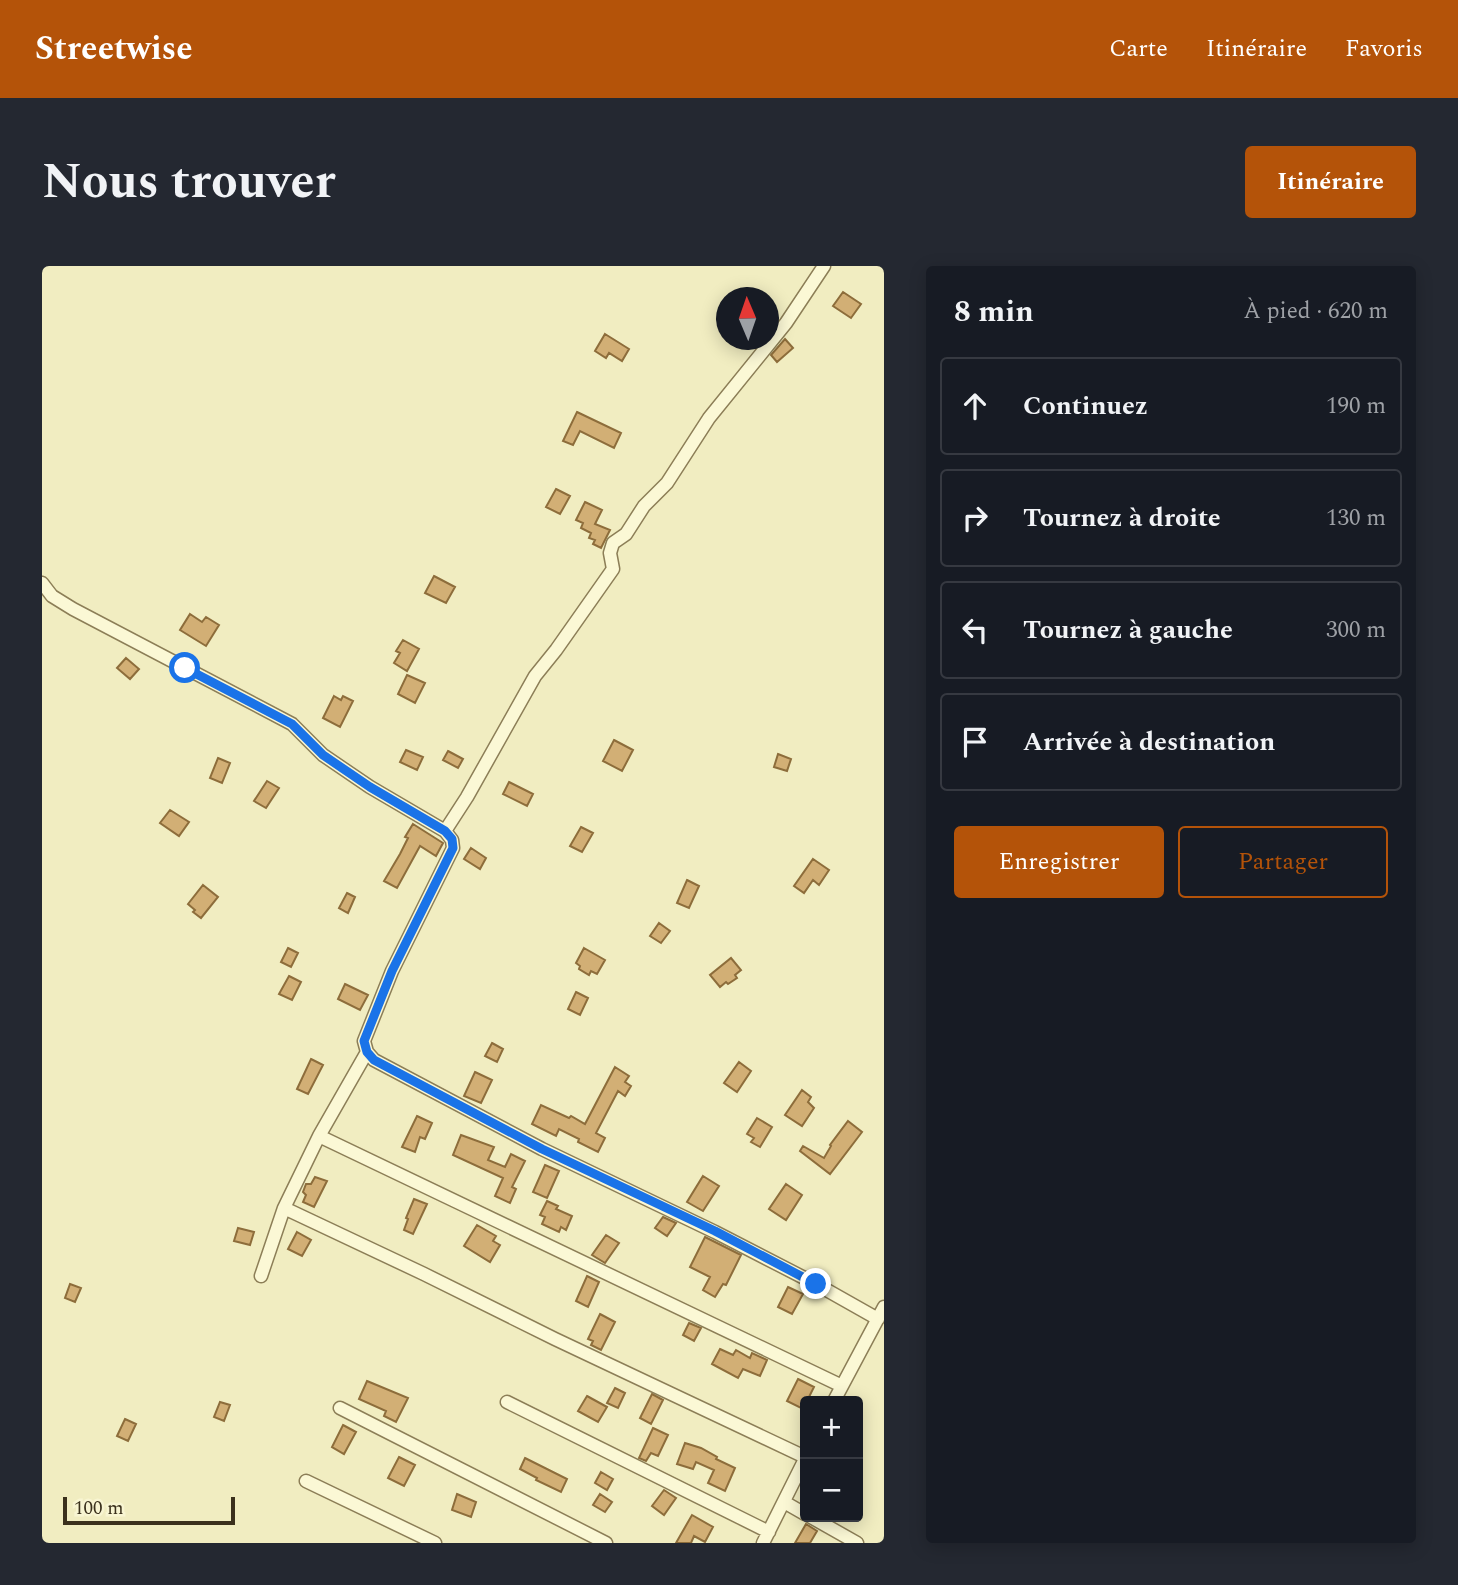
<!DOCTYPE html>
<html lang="fr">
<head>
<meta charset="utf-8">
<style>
  :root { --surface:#171b24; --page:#242831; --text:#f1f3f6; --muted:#9ea1a6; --line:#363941; --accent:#b45309 }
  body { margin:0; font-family:Spectral,serif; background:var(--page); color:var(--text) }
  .controls { position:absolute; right:21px; bottom:21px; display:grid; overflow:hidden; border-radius:7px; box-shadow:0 4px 18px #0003 }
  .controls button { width:63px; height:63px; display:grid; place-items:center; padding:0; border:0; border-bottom:2px solid var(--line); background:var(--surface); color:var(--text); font:35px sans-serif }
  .compass { position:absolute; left:674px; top:21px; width:63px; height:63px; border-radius:50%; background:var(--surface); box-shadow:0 4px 18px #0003; rotate:358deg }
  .scale { position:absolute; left:21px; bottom:18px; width:172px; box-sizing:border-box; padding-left:7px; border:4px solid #3b311d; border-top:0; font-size:19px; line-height:24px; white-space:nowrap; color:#3b311d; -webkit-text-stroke:5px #f8f5d2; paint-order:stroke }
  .stop { position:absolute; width:21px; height:21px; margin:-16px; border:5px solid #1a73e8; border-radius:50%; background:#fff }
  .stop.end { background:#1a73e8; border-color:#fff; box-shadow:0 2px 7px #0008 }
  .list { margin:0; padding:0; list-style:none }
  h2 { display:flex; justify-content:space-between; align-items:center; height:91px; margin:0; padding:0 28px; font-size:30px }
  h2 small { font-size:23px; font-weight:400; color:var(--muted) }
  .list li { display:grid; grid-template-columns:46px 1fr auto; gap:21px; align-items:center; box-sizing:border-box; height:98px; margin:0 14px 14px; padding:0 14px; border:2px solid var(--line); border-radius:7px }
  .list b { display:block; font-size:26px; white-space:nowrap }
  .list em { font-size:23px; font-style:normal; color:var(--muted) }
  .actions { display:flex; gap:14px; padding:21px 28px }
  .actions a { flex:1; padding:16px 0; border:2px solid var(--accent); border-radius:7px; text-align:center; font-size:24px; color:var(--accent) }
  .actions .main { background:var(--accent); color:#fff }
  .icon { flex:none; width:38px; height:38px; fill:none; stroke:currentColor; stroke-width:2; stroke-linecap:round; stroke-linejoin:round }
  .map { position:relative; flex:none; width:842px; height:1277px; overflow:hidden; border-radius:7px }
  header { display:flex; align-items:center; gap:42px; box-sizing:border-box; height:98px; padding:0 35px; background:var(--accent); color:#fff }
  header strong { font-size:33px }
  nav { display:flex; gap:38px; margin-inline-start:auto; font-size:24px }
  .intro { display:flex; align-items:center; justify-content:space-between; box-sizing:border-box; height:168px; padding:0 42px }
  h1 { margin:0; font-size:49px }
  .button { padding:18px 32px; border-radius:7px; background:var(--accent); color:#fff; font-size:24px; font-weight:700 }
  main { display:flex; gap:42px; padding:0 42px }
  aside { flex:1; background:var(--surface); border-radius:7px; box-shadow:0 4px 18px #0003 }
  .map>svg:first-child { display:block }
  .building { fill:#d2af75; stroke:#8d6d3b; stroke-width:2 }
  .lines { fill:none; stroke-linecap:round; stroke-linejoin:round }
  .minor-casing { stroke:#8c7e57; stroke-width:15 }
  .minor { stroke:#fbf8d5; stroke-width:12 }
  .route { stroke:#1a73e8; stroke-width:9 }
</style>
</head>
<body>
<header>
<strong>Streetwise</strong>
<nav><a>Carte</a><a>Itinéraire</a><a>Favoris</a></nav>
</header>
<div class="intro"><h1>Nous trouver</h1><a class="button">Itinéraire</a></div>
<main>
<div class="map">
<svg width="842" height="1277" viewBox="0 0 842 1277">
  <rect width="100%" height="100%" fill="#f1edc1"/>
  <path class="building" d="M 801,26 L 819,38 L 809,52 L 791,40 Z
    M 563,68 L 587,83 L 580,95 L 567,87 L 564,92 L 553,85 Z
    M 743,73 L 751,82 L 735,96 L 729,89 Z
    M 535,146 L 579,167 L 572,182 L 538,165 L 531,179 L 521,175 Z
    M 514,223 L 528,230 L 518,248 L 504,241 Z
    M 543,236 L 560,244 L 553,258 L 568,264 L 559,282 L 551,278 L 553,274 L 547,272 L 549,267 L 539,262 L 541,257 L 534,254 Z
    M 392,310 L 413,321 L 404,337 L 383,327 Z
    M 148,348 L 160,356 L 164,351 L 177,359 L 164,380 L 138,364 Z
    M 361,374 L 377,383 L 365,405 L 352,397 L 358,387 L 354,385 Z
    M 84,392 L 97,403 L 88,413 L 75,402 Z
    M 365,409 L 383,417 L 373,437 L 356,428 Z
    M 292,430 L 299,434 L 301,430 L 311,435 L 298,461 L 281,452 Z
    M 572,474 L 591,484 L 580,505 L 561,495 Z
    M 364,484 L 381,491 L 375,504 L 358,496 Z
    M 406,485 L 421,493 L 416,502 L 401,494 Z
    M 736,488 L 749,493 L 745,505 L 732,501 Z
    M 176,492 L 188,497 L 180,517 L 168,512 Z
    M 225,515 L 237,522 L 224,542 L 212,535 Z
    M 467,516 L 491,528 L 485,540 L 461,528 Z
    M 128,544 L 147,556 L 137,570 L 118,557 Z
    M 371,558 L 401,577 L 394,590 L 378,580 L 355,622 L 342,615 L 358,588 L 366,572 L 363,571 Z
    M 539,561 L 551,567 L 540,586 L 528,580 Z
    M 429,582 L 444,592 L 438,603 L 422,593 Z
    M 771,593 L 787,604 L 777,619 L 771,614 L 762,627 L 752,620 Z
    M 645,614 L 657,620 L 647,642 L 635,637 Z
    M 161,619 L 176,631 L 159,652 L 151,646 L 153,644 L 146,638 Z
    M 305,627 L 313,631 L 306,647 L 297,642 Z
    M 617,657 L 628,665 L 619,677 L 608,670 Z
    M 246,682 L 256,687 L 249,701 L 239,696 Z
    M 542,682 L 563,694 L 555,708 L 549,705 L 547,709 L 537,703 L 538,700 L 534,697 Z
    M 689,692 L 699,704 L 693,709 L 695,712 L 686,718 L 684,716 L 678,721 L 668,709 Z
    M 247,710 L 259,716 L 250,734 L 237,728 Z
    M 303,718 L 326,729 L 318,744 L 296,733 Z
    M 534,726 L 546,732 L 538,749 L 526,743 Z
    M 450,777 L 461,783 L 455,796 L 443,790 Z
    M 269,793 L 281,799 L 266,828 L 255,823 Z
    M 697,796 L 709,805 L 695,826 L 682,817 Z
    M 573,801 L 587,810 L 583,816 L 589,820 L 583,830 L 576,825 L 554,867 L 563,872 L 556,886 L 536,876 L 537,873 L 517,863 L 514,870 L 490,858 L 499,839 L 527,852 L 529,850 L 543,858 Z
    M 433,806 L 450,814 L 439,837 L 422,830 Z
    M 760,824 L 769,831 L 766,836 L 772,842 L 760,860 L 743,849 Z
    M 375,850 L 390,857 L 383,873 L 378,871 L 373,886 L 360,881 Z
    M 715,852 L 730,861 L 718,881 L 709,876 L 712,872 L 705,868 Z
    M 806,855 L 820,866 L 788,908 L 758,885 L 761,880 L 782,892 L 789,880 L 788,879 Z
    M 419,869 L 452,881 L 446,894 L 463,901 L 469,888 L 483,895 L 470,921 L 474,923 L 468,937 L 453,930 L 461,912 L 411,889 Z
    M 503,899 L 517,905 L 505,932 L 491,926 Z
    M 661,910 L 677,920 L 661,945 L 645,936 Z
    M 273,911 L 285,915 L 272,941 L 261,936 L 264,929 L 261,926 L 264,918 L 269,918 Z
    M 744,918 L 760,929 L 744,954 L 727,943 Z
    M 372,933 L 385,938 L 371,968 L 362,964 L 366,953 L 364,952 Z
    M 505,935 L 516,940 L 514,943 L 530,950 L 524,964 L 519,961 L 517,966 L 500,958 L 503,951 L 498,949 Z
    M 621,951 L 634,957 L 625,970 L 613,962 Z
    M 435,959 L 454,970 L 451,975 L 458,979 L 448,996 L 422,980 Z
    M 196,962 L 212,966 L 208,979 L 192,975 Z
    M 255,966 L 269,974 L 260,990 L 246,983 Z
    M 564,969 L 577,977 L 563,997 L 550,989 Z
    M 663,971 L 699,989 L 684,1019 L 681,1018 L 673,1031 L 661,1024 L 668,1011 L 648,1001 Z
    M 545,1010 L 557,1016 L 546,1041 L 534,1035 Z
    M 28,1018 L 39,1022 L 33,1036 L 23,1032 Z
    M 746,1021 L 761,1028 L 750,1048 L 736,1041 Z
    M 558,1048 L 573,1056 L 559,1084 L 549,1079 L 551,1075 L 546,1073 Z
    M 647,1057 L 659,1062 L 652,1075 L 641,1069 Z
    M 678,1083 L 691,1089 L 694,1084 L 708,1092 L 710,1087 L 725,1094 L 718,1110 L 701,1103 L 696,1112 L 670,1098 Z
    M 756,1113 L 772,1121 L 765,1135 L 762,1135 L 759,1142 L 745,1135 Z
    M 325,1115 L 366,1132 L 354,1156 L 342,1150 L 344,1145 L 317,1133 Z
    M 573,1122 L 583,1127 L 576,1142 L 565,1137 Z
    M 610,1128 L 621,1134 L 609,1158 L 598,1152 Z
    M 545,1130 L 565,1141 L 556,1156 L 536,1145 Z
    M 178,1136 L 188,1139 L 182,1155 L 172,1151 Z
    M 83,1153 L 94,1158 L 86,1175 L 75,1170 Z
    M 301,1159 L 314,1166 L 302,1188 L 290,1181 Z
    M 611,1162 L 626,1169 L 616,1190 L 609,1187 L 604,1195 L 597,1192 Z
    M 643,1177 L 659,1182 L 675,1191 L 674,1193 L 693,1202 L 683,1225 L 666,1217 L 672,1204 L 654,1196 L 651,1203 L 635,1198 Z
    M 357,1191 L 373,1199 L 362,1220 L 346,1212 Z
    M 483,1192 L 525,1213 L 519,1226 L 494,1214 L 495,1212 L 478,1203 Z
    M 559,1206 L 571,1213 L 565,1224 L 553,1217 Z
    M 622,1224 L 634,1232 L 622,1249 L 610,1240 Z
    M 415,1228 L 434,1236 L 429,1251 L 410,1244 Z
    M 558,1228 L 570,1236 L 563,1246 L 551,1239 Z
    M 650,1249 L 671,1261 L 663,1276 L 652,1270 L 649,1277 L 634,1277 Z
    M 764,1258 L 775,1265 L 768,1277 L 753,1277 Z"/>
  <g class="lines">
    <defs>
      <path id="minor" d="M 0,317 L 10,330 L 31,343 L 250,458 L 281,489 L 328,521 L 403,565 L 410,574 L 411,582 L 350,705 L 322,775 L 325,786 L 332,794 L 500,883 L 673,966 L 774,1018 L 836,1053
        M 403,565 L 425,531 L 493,410 L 514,384 L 571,303 L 568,287 L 571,277 L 584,268 L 602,240 L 625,217 L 667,152 L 744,57 L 782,0
        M 277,870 L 800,1120
        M 242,942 L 382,1008 L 513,1073 L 763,1191
        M 219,1010 L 242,942 L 277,870 L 325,786
        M 792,1135 L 842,1041
        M 465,1136 L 727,1266
        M 298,1142 L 564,1277
        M 264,1215 L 393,1277
        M 742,1236 L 763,1248
        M 769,1251 L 815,1277
        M 721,1277 L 763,1193"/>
    </defs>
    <use href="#minor" class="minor-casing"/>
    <use href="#minor" class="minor"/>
  </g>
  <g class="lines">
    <path class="route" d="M 143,402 L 250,458 L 281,489 L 328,521 L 403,565 L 410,573 L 411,582 L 350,705 L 322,775 L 325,786 L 332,794 L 500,883 L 673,965 L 774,1018"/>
  </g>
</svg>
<div class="controls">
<button>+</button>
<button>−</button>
</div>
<svg class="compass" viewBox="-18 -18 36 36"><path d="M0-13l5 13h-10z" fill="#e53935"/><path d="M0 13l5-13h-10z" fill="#9ea1a6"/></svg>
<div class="scale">100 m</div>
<div class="stop" style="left:143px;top:402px"></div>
<div class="stop end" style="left:774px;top:1018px"></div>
</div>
<aside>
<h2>8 min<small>À pied · 620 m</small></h2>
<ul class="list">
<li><svg class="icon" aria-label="ahead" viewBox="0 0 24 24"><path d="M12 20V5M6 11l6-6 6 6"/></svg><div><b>Continuez</b></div><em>190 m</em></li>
<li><svg class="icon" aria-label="right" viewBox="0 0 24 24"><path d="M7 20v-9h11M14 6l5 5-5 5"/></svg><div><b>Tournez à droite</b></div><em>130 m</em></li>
<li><svg class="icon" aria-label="left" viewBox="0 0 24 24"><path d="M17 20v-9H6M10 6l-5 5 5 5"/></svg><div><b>Tournez à gauche</b></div><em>300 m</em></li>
<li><svg class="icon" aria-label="arrive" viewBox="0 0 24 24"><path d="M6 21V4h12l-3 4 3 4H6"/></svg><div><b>Arrivée à destination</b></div></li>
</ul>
<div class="actions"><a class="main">Enregistrer</a><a>Partager</a></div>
</aside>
</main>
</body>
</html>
